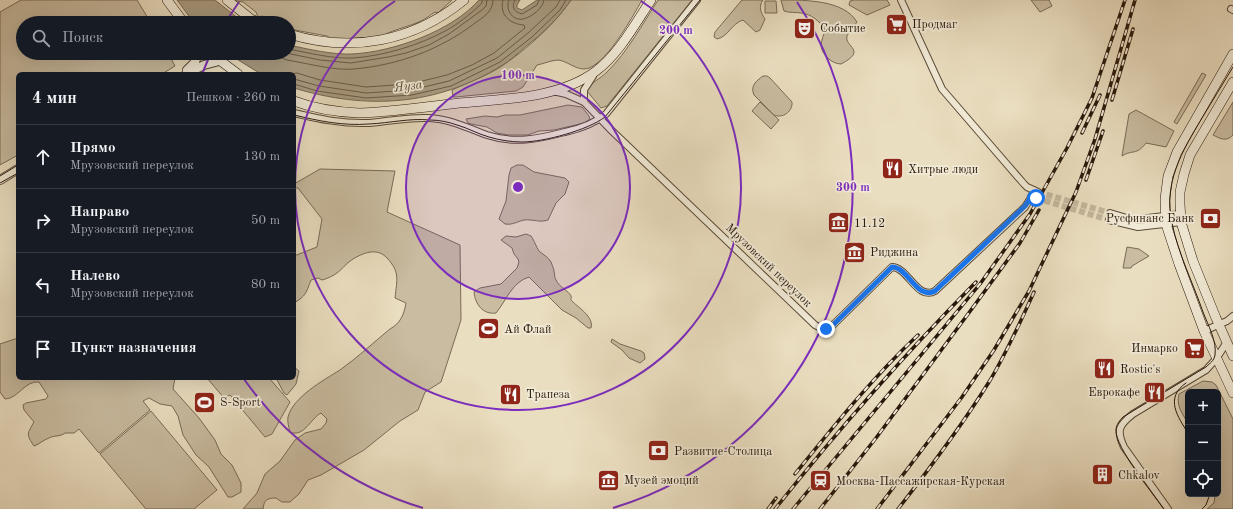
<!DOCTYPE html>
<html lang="ru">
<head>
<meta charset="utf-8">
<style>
  :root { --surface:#171b24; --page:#20242c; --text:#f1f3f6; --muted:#9ea1a6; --line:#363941 }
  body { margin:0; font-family:"Old Standard TT",serif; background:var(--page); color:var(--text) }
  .controls { position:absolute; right:12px; bottom:12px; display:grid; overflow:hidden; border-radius:6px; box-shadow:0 4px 16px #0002 }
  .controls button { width:36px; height:36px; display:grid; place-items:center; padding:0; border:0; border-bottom:1px solid var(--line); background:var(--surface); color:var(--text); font:20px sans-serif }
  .stop { position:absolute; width:12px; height:12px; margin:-9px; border:3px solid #1a73e8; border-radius:50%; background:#fff }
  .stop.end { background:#1a73e8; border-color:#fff; box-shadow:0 1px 4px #0008 }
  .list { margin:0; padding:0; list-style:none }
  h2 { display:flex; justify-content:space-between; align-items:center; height:52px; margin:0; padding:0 16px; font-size:17px }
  h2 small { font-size:13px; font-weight:400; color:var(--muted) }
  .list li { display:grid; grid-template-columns:26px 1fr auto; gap:12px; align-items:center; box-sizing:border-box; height:64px; padding:0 16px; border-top:1px solid var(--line) }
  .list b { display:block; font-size:15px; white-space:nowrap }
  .list p { margin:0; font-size:13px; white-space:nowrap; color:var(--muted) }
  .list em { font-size:13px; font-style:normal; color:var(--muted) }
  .icon { flex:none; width:22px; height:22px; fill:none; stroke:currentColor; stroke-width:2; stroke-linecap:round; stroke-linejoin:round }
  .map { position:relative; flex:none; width:1233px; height:509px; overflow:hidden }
  .search { position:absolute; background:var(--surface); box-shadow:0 4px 16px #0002; left:16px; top:16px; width:280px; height:44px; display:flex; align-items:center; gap:10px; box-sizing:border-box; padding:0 14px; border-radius:22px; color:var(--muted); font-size:15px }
  .panel { position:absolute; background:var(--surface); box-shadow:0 4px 16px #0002; left:16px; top:72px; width:280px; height:308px; border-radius:6px }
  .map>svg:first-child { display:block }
  .green { fill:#c9bca1; stroke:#796a56 }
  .water { fill:#a89b82; stroke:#756752 }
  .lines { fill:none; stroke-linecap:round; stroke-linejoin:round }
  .shore { stroke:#685a46; stroke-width:1 }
  .minor-tunnel { stroke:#c3b69c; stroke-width:6; stroke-dasharray:6 3; stroke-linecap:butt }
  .minor-casing { stroke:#594a38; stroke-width:8 }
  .tertiary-casing { stroke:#594a38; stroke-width:10 }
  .secondary-casing { stroke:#29180b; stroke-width:10 }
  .minor { stroke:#f1ead6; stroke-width:6 }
  .tertiary { stroke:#f1ead6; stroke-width:8 }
  .secondary { stroke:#f1ead6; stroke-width:9 }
  .tram { stroke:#29180b; stroke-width:1 }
  .rail-casing { stroke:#29180b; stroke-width:3.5 }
  .rail { stroke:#f1ead6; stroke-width:2; stroke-dasharray:6; stroke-linecap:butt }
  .route { stroke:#1a73e8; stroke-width:5 }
  .ring { fill:none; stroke:#7b2cbf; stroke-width:2 }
  .labels { text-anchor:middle; stroke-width:3.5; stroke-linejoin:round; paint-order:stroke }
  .poi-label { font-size:12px; fill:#29180b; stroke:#f1ead6; text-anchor:start }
  .street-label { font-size:12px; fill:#29180b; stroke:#f1ead6 }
  .water-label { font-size:13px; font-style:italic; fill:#5c4c3b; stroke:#f1ead6 }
  .centre { fill:#7b2cbf; stroke:#f1ead6; stroke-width:2 }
  .ring-label { font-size:12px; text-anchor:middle; font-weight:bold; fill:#7b2cbf; stroke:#f1ead6; stroke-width:3.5; stroke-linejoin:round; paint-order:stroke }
</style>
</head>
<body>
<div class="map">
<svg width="1233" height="509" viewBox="0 0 1233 509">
  <rect width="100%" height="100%" fill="#eadec0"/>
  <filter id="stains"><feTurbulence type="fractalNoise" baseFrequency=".005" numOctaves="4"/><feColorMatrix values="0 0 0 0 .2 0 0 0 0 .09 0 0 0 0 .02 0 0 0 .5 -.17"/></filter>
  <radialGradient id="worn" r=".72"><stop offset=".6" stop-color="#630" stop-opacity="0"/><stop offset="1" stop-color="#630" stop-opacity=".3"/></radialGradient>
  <path class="green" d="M 21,0 L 137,0 L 151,23 L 23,23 L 23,53 L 168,53 L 175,66 L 162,74 L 18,74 L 18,155 L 0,165 L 0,12 Z
    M 235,0 L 452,0 L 438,13 L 435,12 C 430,15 426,19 421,21 C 409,27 386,31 378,39 L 334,40 L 327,36 L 289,29 L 289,23 L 275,23 L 262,16 L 258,17 L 256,12 L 243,2 L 236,1 Z
    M 571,0 L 642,0 C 633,16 604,69 584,69 C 575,69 567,61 558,60 C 552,60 543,64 537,65 L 523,87 L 516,91 L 456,97 L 453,97 L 452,90 C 469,82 487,76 502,66 C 527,49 555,24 571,0 Z
    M 658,0 L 692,0 L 607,106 L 601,108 L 587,91 C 590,83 601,78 607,72 C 628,51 642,25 658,0 Z
    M 742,0 L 763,0 C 758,7 761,13 765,19 L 760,30 L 756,32 L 743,20 C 732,23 728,37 717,39 L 714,37 L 715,32 Z
    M 781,0 C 806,0 844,0 857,22 C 854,26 849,31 847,36 C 844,47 868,50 841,64 C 832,64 822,55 821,46 C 821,40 824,35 825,30 C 820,21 811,14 801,13 C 795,12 790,13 784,11 Z
    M 854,0 L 887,0 L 890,5 L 867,15 L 849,5 L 850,1 Z
    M 1031,0 L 1049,0 L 1052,6 L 1040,12 Z
    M 765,1 L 776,1 L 777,13 L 765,13 Z
    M 1202,73 L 1206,75 L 1177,124 L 1174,122 Z
    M 763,76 L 767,76 L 770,78 L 792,102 C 793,111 783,119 774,115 L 754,95 C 750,86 756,81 763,76 Z
    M 760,102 L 779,120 L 771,129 L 752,111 Z
    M 1233,102 L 1233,135 C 1226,142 1221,139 1213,135 Z
    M 568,105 L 582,107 L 589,116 L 590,119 L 584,123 L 554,130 L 539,131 L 528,135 L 508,135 L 497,133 L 487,127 L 471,124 L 468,123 L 466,119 L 485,116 L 497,117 L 505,115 L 520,115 Z
    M 1136,110 L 1174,131 L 1166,147 L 1146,143 C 1136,156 1133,149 1122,156 L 1129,114 Z
    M 517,165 L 523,165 L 534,172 L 565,178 L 569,182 L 565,194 L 556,203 L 548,220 C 540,223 533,219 524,220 C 516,222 513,225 505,224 L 499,219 L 506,201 L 509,175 L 511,168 Z
    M 320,169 L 395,171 L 387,212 L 460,245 L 461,320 L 441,382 L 425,392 L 418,410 L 400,421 L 364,450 L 321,475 L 308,480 L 299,494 L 290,502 L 282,502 L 276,498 C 267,498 264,500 263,509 L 243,509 L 257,493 L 265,474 L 280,461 L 295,440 L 305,433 L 321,429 L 326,423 L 327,419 L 321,413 C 311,418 304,438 290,432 C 289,428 287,421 288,417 C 293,397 324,380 340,370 C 357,358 374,342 390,329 C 401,323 404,314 406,303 L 395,298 C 397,279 400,272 387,258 C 377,247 363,253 353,259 C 346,263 341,271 334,275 C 330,277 326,279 322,280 L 318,278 L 311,280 C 306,293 306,296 294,303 L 294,256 L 317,247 L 322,219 L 298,188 L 294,188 L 294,184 Z
    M 526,234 L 531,236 C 534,240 538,251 540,252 C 544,255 548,257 551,262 C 552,265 554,269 554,271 C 555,274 554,277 556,280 C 559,287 569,291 571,296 C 572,300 569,298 573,302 C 579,308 594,317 591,328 L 588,328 L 576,318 L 562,310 L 529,277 C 512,282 506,301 496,313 C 483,315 475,304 474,292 L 480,288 L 501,284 L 517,268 L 519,262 L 518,259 L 514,254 L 512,248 L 501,240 L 506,236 L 516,237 Z
    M 1127,247 L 1139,249 L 1149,256 L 1132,266 L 1131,268 L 1123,268 Z
    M 18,338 L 18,378 L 175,378 L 173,389 L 199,418 L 215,440 L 221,454 L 232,465 L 241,483 L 241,492 L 232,497 L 228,497 L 209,467 L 196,455 L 183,435 L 178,416 L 172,406 L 160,404 L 149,398 L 143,401 L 150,410 L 99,453 L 79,429 L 74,433 L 65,433 C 60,437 54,435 49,438 C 43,440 40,444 34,446 C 26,434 27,434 34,422 L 24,410 L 23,405 L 26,403 L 46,399 L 48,396 L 39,382 C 25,380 18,399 5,399 L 0,392 L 0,344 Z
    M 612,339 L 620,344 L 641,351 L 644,353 L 645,359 L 640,363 L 629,358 L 622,350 L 611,342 Z
    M 294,367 L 299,371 L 296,384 L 287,395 L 284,393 L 276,378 L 294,378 Z
    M 207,378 L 269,378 L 290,402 L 272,434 L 265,437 L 230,395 L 224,398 Z
    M 1203,381 L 1212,382 L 1216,385 L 1233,419 L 1233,509 L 1207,509 L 1214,503 L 1215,494 L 1218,494 L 1218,392 L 1188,392 L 1188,423 C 1182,413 1176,406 1179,394 Z
    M 151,411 L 217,490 L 194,509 L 146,509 L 100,454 Z"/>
  <path class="water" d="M 177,0 L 215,0 L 244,23 L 194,23 Z
    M 479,0 L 520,0 L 517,5 L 517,8 L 522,10 L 537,0 L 571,0 C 559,18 542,34 525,47 C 517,54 510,61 501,66 C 436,106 366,110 294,88 L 294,74 L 261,74 L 227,53 L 289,53 L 289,45 C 307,49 334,55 352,54 C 393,52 452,31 479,0 Z"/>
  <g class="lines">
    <path class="shore" d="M 509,0 C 505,9 512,21 523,19 C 532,17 543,8 544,0
      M 515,0 C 511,7 514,12 522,14 L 537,5 L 539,0
      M 289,49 C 308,53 334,59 353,58 C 384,56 420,45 447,30 C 458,24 469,15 479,6 L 482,3 L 482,0
      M 277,53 L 282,58 L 287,60 C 306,63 335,71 354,69 C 398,65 440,50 475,23 C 484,17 493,11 493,0
      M 286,53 L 320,60 L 351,63 L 388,57 L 406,53 L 429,45 L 449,34 L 482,10 L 486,6 L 487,0
      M 289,74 L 297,73 L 320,80 L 366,87 L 410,84 L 447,75 L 472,65 L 494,53 L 525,28 L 524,25 C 510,24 499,15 503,0
      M 294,79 L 319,86 L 366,93 L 411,90 L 449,81 L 497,58 L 528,33 L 556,7 L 560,0
      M 294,84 L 317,91 L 366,98 L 412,95 L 451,86 L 500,62 L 532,37 L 560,10 L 566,0"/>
    <path class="minor-tunnel" d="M 1038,192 L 1110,213
      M 1036,198 L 1109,220"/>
    <defs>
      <path id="minor" d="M 901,0 L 942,89 L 1024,184 L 1027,187 L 1038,192
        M 1231,9 L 1233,10
        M 553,91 L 566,94 L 584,102 L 610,129 L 815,325 C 822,329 826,331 832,326 L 892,267 C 908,267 917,301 935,291 L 1025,207 L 1030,199 L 1034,190
        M 584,102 L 584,90 L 593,76
        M 294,113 C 319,119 343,124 369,123 C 389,121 409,117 429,118 C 450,119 468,128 487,135 C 514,144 538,139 565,132 C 579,129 594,124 606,114 L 697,0
        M 1110,213 L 1130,219 L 1140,219 L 1180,214
        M 1109,220 L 1138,227 L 1181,222
        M 1204,331 L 1227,321 L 1233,316
        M 1168,509 L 1124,447 C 1116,430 1119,425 1133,414 L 1206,370 L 1216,359 L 1227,342"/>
      <path id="tertiary" d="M 187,70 L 195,62 L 198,53
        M 186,74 L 204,65 L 219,61
        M 0,180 L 18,169"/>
      <path id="secondary" d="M 167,0 L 184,23
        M 227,0 L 251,19 L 260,23
        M 289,34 C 351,53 413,42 464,0
        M 210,53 L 238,74
        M 1233,54 L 1177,152 L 1168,176 L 1165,199 L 1166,224 L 1179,264 L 1204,331 L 1233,393
        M 1233,82 L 1190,155 L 1184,174 L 1180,192 L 1180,204 L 1181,222 L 1193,261 L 1216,318 L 1233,356
        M 294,101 C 315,109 337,112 359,113 C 392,112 426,107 459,103 C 502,99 559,99 596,71 C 619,54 635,24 651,0"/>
    </defs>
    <use href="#minor" class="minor-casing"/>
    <use href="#tertiary" class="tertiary-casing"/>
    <use href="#secondary" class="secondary-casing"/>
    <use href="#minor" class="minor"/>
    <use href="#tertiary" class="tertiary"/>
    <use href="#secondary" class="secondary"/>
    <path class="tram" d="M 294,115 C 319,121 343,126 369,124 C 390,123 410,118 430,120 C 439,120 449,122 457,125 C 468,128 478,134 489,137 C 499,140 511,142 522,142 C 544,142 588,130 605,117 L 700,0
      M 0,176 L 18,165
      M 0,183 L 18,173
      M 1186,383 C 1164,398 1178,417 1188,433
      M 1164,509 C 1153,494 1115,447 1116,430 C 1116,425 1120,420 1123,417 L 1206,367 C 1210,363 1214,361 1215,355 C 1217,341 1208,325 1203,312 C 1193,283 1178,253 1172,223 C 1163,184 1182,151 1202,118 C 1212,101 1223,84 1233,67
      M 1202,509 L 1206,505 L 1210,494"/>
    <defs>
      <path id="rail" d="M 1112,100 L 1133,29
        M 1082,133 L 1100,95
        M 1086,180 L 1103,131
        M 795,474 C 834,426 873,377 918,335
        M 768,509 L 776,498
        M 775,509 C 838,430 905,354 976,282
        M 793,509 L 980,284 L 1030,214 L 1067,148 L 1092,98 L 1125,0
        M 820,509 L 876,438 L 971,310 L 1020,243 L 1039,210
        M 877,509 L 962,397 L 994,350 L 1029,291 L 1076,192 L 1095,139 L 1135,0
        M 898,509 C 930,468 961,427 989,382 C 1006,354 1020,323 1034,292"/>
    </defs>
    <use href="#rail" class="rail-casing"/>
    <use href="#rail" class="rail"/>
  </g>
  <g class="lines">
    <path class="route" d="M 826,329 L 832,326 L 892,267 C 908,267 917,301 935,291 L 1025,206 L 1031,197 L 1036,198"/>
  </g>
  <circle cx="518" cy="187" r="112" fill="#7b2cbf" fill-opacity=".12"/>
  <g class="ring">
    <circle cx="518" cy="187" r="112"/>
    <path d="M641 1A223 223 0 1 1 395 1"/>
    <path d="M423 508A335 335 0 0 1 244 379M203 72A335 335 0 0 1 211 53M226 22A335 335 0 0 1 239 2M797 2A335 335 0 0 1 613 508"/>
  </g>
  <defs>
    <symbol id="supermarket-square" viewBox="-11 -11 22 22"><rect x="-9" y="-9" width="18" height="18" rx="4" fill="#8f2418" stroke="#f1ead6"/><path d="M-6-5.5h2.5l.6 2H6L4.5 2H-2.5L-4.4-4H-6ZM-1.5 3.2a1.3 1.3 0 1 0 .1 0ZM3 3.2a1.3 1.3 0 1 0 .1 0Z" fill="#fff"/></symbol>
    <symbol id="theatre-square" viewBox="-11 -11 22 22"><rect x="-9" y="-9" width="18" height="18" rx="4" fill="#8f2418" stroke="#f1ead6"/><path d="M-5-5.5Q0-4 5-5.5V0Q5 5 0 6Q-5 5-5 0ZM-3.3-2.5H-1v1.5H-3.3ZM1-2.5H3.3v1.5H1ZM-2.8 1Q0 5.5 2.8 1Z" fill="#fff"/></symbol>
    <symbol id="restaurant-square" viewBox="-11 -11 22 22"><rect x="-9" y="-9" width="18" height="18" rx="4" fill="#8f2418" stroke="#f1ead6"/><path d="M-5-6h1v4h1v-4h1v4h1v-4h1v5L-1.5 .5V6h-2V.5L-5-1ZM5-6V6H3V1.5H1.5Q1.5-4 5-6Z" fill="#fff"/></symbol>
    <symbol id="bank-square" viewBox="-11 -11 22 22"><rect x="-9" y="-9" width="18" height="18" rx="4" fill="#8f2418" stroke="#f1ead6"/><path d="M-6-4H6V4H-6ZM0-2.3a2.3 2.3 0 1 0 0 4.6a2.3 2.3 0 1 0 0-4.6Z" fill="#fff"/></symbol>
    <symbol id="museum-square" viewBox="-11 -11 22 22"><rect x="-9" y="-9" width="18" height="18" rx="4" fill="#8f2418" stroke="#f1ead6"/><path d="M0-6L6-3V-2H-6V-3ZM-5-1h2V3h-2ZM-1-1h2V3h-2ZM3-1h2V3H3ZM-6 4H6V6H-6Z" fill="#fff"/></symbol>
    <symbol id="stadium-square" viewBox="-11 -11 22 22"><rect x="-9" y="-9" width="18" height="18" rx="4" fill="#8f2418" stroke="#f1ead6"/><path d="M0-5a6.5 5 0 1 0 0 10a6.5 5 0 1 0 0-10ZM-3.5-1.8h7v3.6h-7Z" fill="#fff"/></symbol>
    <symbol id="building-square" viewBox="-11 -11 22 22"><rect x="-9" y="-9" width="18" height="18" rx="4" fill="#8f2418" stroke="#f1ead6"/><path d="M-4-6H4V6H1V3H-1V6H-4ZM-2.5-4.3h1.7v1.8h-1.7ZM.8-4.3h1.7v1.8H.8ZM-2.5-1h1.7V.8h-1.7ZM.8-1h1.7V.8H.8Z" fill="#fff"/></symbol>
    <symbol id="station-square" viewBox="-11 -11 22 22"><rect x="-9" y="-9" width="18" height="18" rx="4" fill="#8f2418" stroke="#f1ead6"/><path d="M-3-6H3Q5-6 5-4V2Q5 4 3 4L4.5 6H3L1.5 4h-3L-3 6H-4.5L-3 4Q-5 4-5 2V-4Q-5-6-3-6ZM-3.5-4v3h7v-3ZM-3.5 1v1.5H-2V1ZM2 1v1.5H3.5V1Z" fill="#fff"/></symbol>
  </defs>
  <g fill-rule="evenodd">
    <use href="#supermarket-square" x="884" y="12" width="25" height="25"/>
    <use href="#theatre-square" x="792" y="16" width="25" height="25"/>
    <use href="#restaurant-square" x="880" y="156" width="25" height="25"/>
    <use href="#bank-square" x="1198" y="206" width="25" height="25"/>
    <use href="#museum-square" x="826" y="210" width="25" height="25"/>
    <use href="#museum-square" x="842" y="240" width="25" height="25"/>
    <use href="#stadium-square" x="476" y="316" width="25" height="25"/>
    <use href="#supermarket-square" x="1182" y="336" width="25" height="25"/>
    <use href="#restaurant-square" x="1092" y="356" width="25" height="25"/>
    <use href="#restaurant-square" x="1142" y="380" width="25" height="25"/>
    <use href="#restaurant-square" x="498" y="382" width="25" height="25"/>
    <use href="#stadium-square" x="192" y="390" width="25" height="25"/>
    <use href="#bank-square" x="646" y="438" width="25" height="25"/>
    <use href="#building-square" x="1090" y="462" width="25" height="25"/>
    <use href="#museum-square" x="596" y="468" width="25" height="25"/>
    <use href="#station-square" x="808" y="468" width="25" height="25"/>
  </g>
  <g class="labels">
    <g class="poi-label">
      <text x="912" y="28">Продмаг</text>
      <text x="820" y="32">Событие</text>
      <text x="908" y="173">Хитрые люди</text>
      <text x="1194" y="222" text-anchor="end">Русфинанс Банк</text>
      <text x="854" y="227">11.12</text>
      <text x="870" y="256">Риджина</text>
      <text x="504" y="333">Ай Флай</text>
      <text x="1178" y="352" text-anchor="end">Инмарко</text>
      <text x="1120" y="373">Rostic's</text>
      <text x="1140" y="396" text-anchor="end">Еврокафе</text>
      <text x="526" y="398">Трапеза</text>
      <text x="220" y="406">S-Sport</text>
      <text x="674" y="455">Развитие-Столица</text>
      <text x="1118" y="479">Chkalov</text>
      <text x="624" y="484">Музей эмоций</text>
      <text x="836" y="485">Москва-Пассажирская-Курская</text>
    </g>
    <g class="street-label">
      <text transform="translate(769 265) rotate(44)" y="4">Мрузовский переулок</text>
    </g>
    <g class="water-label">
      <text transform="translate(408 85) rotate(-8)" y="5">Яуза</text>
    </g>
  </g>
  <circle cx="518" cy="187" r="6" class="centre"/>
  <g class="ring-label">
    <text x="676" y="34">200 m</text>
    <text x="518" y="79">100 m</text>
    <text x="853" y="191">300 m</text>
  </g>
  <rect width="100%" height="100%" filter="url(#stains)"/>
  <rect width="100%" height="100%" fill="url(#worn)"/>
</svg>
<div class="controls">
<button>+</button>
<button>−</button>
<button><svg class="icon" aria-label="locate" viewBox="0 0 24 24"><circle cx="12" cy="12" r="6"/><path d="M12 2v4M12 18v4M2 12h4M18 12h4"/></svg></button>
</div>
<div class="stop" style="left:1036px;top:198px"></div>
<div class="stop end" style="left:826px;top:329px"></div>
<div class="search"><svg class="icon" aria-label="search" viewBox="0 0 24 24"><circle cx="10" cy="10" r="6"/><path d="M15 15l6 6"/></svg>Поиск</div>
<section class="panel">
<h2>4 мин<small>Пешком · 260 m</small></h2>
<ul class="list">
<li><svg class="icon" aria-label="ahead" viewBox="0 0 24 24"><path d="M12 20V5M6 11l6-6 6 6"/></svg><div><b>Прямо</b><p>Мрузовский переулок</p></div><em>130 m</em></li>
<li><svg class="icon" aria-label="right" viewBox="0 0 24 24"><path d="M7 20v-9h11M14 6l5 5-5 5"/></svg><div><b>Направо</b><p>Мрузовский переулок</p></div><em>50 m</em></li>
<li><svg class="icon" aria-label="left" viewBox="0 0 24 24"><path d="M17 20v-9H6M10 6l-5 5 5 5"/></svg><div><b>Налево</b><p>Мрузовский переулок</p></div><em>80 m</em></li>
<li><svg class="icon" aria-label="arrive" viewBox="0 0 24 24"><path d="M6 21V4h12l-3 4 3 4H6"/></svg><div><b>Пункт назначения</b></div></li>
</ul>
</section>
</div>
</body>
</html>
